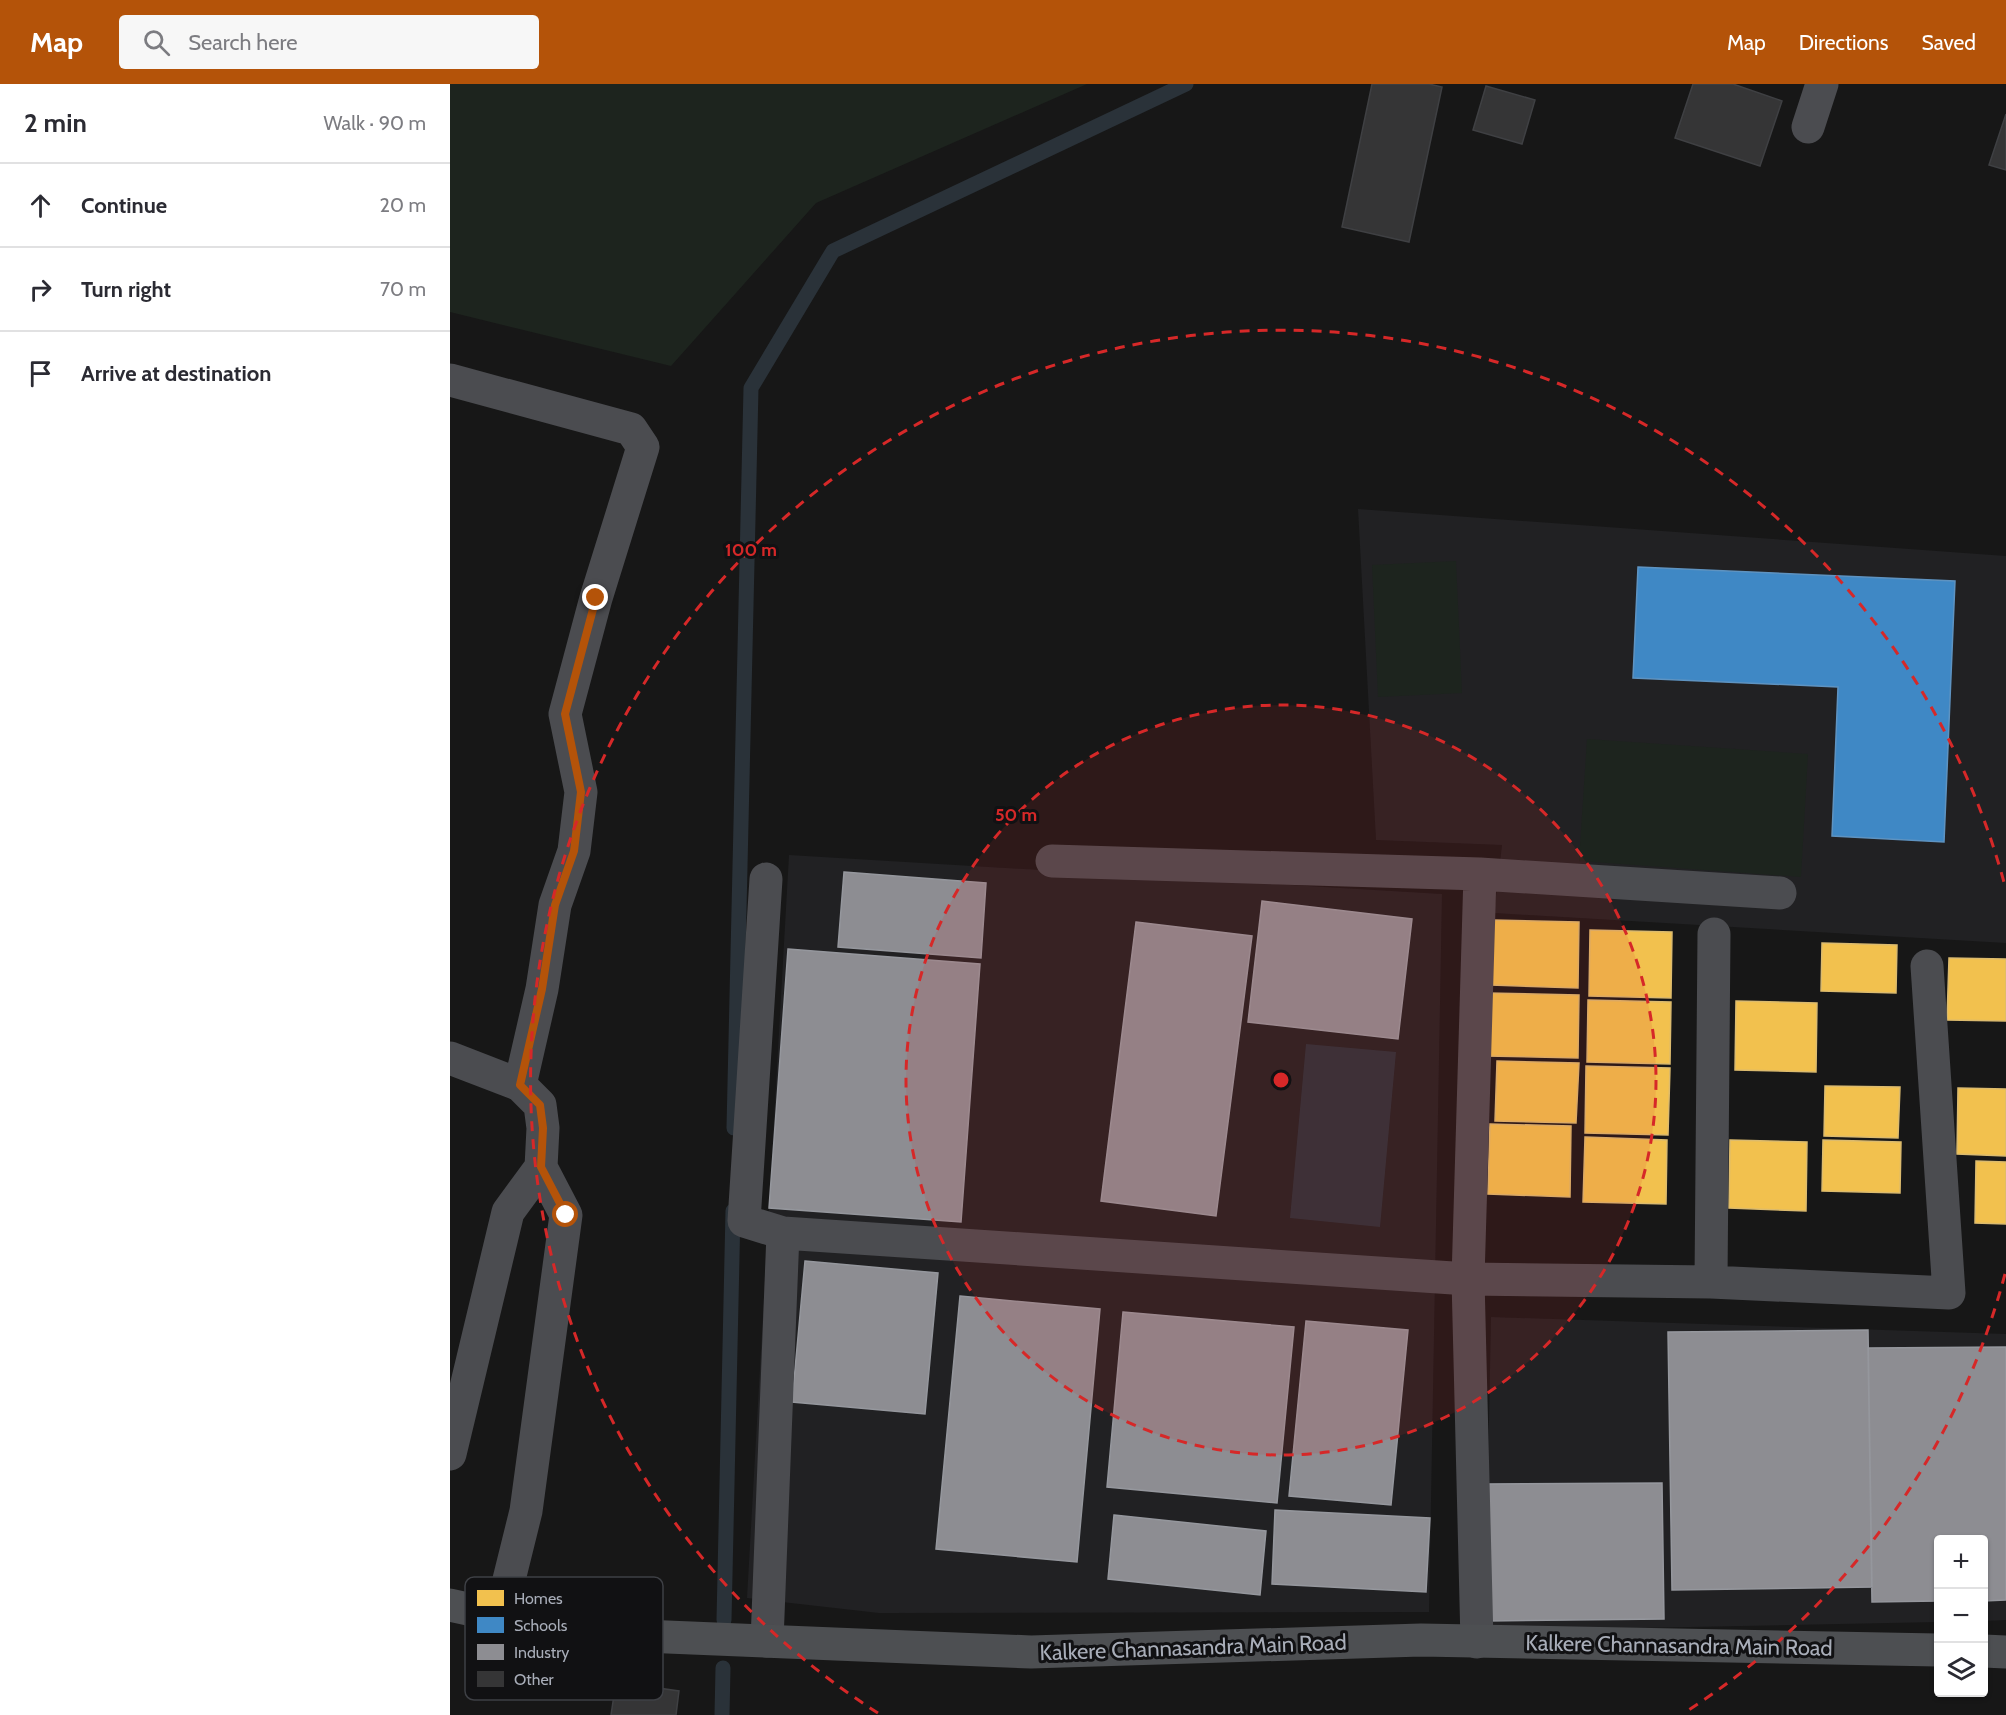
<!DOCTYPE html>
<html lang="en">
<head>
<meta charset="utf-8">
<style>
  :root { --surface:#fff; --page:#f7f7f7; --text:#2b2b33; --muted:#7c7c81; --line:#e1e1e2; --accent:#b45309 }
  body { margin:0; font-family:Cabin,sans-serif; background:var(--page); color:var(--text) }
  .controls { position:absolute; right:18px; bottom:18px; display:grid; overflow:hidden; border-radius:6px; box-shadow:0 2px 4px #0004 }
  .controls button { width:54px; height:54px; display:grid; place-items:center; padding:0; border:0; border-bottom:2px solid var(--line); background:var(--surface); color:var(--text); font:30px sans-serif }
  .stop { position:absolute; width:18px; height:18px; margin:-14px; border:4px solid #b45309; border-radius:50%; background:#fff }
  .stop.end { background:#b45309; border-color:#fff; box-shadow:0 2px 6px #0008 }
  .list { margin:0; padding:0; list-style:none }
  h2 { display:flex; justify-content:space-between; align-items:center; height:78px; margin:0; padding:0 24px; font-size:26px }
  h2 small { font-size:20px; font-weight:400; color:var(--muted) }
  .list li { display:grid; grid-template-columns:39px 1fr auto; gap:18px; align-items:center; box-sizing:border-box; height:84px; padding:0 24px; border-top:2px solid var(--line) }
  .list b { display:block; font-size:22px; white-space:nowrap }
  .list em { font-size:20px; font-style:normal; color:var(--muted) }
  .icon { flex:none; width:33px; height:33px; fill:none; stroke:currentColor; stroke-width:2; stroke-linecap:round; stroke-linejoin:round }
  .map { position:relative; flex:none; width:1556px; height:1631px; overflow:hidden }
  header { display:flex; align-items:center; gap:36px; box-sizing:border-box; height:84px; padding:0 30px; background:var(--accent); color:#fff }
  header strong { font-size:28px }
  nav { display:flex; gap:33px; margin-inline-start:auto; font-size:21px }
  .search { width:420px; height:54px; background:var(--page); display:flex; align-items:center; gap:15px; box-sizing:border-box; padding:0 21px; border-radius:6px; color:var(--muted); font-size:22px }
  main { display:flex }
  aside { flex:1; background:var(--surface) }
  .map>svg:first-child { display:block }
  .built { fill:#212123 }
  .green { fill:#1d241e }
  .water { fill:#2a3239 }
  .homes { fill:#f2c14e; stroke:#dcbb6e; stroke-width:1.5 }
  .schools { fill:#3f88c5; stroke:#5e93c1; stroke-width:1.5 }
  .industry { fill:#8d8d92; stroke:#95979d; stroke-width:1.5 }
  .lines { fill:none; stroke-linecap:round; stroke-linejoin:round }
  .stream { stroke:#2a3239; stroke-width:15 }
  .building { fill:#353536; stroke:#3f4043; stroke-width:1.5 }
  .minor { stroke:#4b4c50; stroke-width:33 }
  .major { stroke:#4d4f52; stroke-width:33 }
  .route { stroke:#b45309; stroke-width:8 }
  .ring { fill:none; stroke:#d62828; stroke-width:3; stroke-dasharray:10 8 }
  .labels { text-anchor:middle; stroke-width:6; stroke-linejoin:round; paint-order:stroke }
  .street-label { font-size:22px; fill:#a8adb8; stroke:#111113 }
  .key { fill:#111113; stroke:#3e4045; stroke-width:1.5 }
  .key-label { font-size:16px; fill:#a8adb8 }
  .centre { fill:#d62828; stroke:#111113; stroke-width:3 }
  .ring-label { font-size:18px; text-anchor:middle; font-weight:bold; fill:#d62828; stroke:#111113; stroke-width:6; stroke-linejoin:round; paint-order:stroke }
</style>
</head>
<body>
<header>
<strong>Map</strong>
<div class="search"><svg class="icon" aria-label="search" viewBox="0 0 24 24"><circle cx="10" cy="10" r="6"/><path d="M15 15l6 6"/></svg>Search here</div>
<nav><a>Map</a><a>Directions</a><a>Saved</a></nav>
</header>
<main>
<aside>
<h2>2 min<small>Walk · 90 m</small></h2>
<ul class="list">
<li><svg class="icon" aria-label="ahead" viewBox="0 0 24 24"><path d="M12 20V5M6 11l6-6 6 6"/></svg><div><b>Continue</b></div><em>20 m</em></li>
<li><svg class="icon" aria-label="right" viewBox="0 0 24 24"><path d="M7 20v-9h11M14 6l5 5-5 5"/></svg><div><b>Turn right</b></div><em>70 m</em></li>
<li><svg class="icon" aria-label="arrive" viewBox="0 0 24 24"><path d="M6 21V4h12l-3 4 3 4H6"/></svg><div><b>Arrive at destination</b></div></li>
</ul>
</aside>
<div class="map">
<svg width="1556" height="1631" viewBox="0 0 1556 1631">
  <rect width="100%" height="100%" fill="#171717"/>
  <path class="built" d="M 908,425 L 1556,472 L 1556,859 L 1044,829 L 1052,761 L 926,756 Z
    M 339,771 L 992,810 L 979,1528 L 429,1529 L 297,1514 Z
    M 1041,1233 L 1556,1250 L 1556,1536 L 1534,1537 L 1534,1456 L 1488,1456 L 1488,1538 L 1035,1547 Z"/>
  <path class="green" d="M 0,0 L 637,0 L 366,119 L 221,282 L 0,228 Z
    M 1006,477 L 1012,609 L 928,613 L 922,481 Z
    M 1137,655 L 1358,670 L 1351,793 L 1129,777 Z"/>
  <path class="water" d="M 856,960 L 946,968 L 930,1143 L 840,1134 Z"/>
  <path class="homes" d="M 1042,836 L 1129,838 L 1128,904 L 1041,901 Z
    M 1140,846 L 1222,848 L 1221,914 L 1139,912 Z
    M 1372,859 L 1447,861 L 1446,909 L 1371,907 Z
    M 1499,874 L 1556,875 L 1556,937 L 1497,936 Z
    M 1037,909 L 1129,911 L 1128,974 L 1036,972 Z
    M 1138,916 L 1221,918 L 1220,980 L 1137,978 Z
    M 1286,917 L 1367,919 L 1366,988 L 1285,986 Z
    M 1047,977 L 1129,979 L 1126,1039 L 1045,1037 Z
    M 1136,982 L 1220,984 L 1218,1051 L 1135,1049 Z
    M 1375,1002 L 1450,1003 L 1448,1054 L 1374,1052 Z
    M 1508,1004 L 1556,1005 L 1556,1072 L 1507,1070 Z
    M 1040,1040 L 1121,1042 L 1120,1113 L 1038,1110 Z
    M 1135,1053 L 1217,1056 L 1216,1120 L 1133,1118 Z
    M 1280,1056 L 1357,1058 L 1356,1127 L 1279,1124 Z
    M 1373,1056 L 1451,1058 L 1450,1109 L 1372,1107 Z
    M 1526,1077 L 1556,1078 L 1556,1140 L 1525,1139 Z"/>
  <path class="schools" d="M 1188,483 L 1505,497 L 1494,758 L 1382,752 L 1388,603 L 1183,594 Z"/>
  <path class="industry" d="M 394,788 L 536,799 L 531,874 L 388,863 Z
    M 812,817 L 962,835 L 948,955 L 798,938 Z
    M 686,838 L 802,852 L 766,1132 L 651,1117 Z
    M 338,865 L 530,880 L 511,1138 L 319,1124 Z
    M 355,1177 L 488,1189 L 475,1330 L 342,1318 Z
    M 510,1212 L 650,1225 L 627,1478 L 486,1465 Z
    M 673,1228 L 844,1243 L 827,1419 L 657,1403 Z
    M 856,1237 L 958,1246 L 941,1421 L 839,1412 Z
    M 1418,1246 L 1422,1503 L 1222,1506 L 1218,1248 Z
    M 1556,1263 L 1556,1516 L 1534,1517 L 1534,1456 L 1488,1456 L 1488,1517 L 1422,1518 L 1418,1264 Z
    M 1212,1399 L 1214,1535 L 1038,1537 L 1036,1400 Z
    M 825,1426 L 980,1434 L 976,1508 L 822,1500 Z
    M 664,1431 L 816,1447 L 810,1511 L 658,1495 Z"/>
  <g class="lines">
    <path class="stream" d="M 284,1044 L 301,304 L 383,167 L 736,0
      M 274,1536 L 283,1127
      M 272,1631 L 273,1584"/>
  </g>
  <path class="building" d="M 922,0 L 979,0 L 992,3 L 959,158 L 892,143 Z
    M 1243,0 L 1283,0 L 1332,17 L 1310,82 L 1225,54 Z
    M 1036,2 L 1085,16 L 1072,60 L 1023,46 Z
    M 1556,30 L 1556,86 L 1539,81 Z
    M 166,1598 L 229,1607 L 226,1631 L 161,1631 Z"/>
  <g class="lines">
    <path class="minor" d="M 1358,43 L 1372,0
      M 0,296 L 181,345 L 193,363 L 146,514 L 115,630 L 131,708 L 124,767 L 105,821 L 92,905 L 70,1001
      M 602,777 L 1030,790 L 1330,809
      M 316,795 L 294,1137 L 333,1149 L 317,1557
      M 0,974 L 70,1001 L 90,1021 L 93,1044 L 91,1083 L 116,1131 L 76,1427 L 50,1532
      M 333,1149 L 1018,1195 L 1030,790
      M 1261,1198 L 1264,850
      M 0,1370 L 58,1128 L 91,1083
      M 1027,1558 L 1018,1195 L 1261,1198 L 1499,1209 L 1477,882"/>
    <path class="major" d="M 0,1521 L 50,1532 L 169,1551 L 581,1568 L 971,1556 L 1488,1566
      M 1534,1567 L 1556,1568"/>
  </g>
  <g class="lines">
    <path class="route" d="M 116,1131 L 91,1083 L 93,1044 L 90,1021 L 70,1001 L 92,905 L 105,821 L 124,767 L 131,708 L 115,630 L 146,514"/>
  </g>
  <circle cx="831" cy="996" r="375" fill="#d62828" fill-opacity=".12"/>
  <g class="ring">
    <circle cx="831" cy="996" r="375"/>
    <path d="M1555 1190A750 750 0 0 1 1234 1629M428 1629A750 750 0 1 1 1555 802"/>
  </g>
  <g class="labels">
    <g class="street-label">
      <text transform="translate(1229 1561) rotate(1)" y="8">Kalkere Channasandra Main Road</text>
      <text transform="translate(743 1563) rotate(-2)" y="8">Kalkere Channasandra Main Road</text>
    </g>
  </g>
  <rect x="15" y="1493" width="198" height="123" rx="9" class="key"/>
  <rect x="27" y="1506" width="27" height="16" fill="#f2c14e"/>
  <rect x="27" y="1533" width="27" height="16" fill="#3f88c5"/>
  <rect x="27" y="1560" width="27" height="16" fill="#8d8d92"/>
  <rect x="27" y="1587" width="27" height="16" fill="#353536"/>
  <g class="key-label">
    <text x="64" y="1520">Homes</text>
    <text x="64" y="1547">Schools</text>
    <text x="64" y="1574">Industry</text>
    <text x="64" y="1601">Other</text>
  </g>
  <circle cx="831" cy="996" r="9" class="centre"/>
  <g class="ring-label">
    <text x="301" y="472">100 m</text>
    <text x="566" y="737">50 m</text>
  </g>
</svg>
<div class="controls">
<button>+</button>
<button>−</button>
<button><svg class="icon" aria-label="layers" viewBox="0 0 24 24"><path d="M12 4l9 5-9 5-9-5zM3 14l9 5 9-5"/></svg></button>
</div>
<div class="stop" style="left:116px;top:1131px"></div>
<div class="stop end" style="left:146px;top:514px"></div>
</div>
</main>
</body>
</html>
